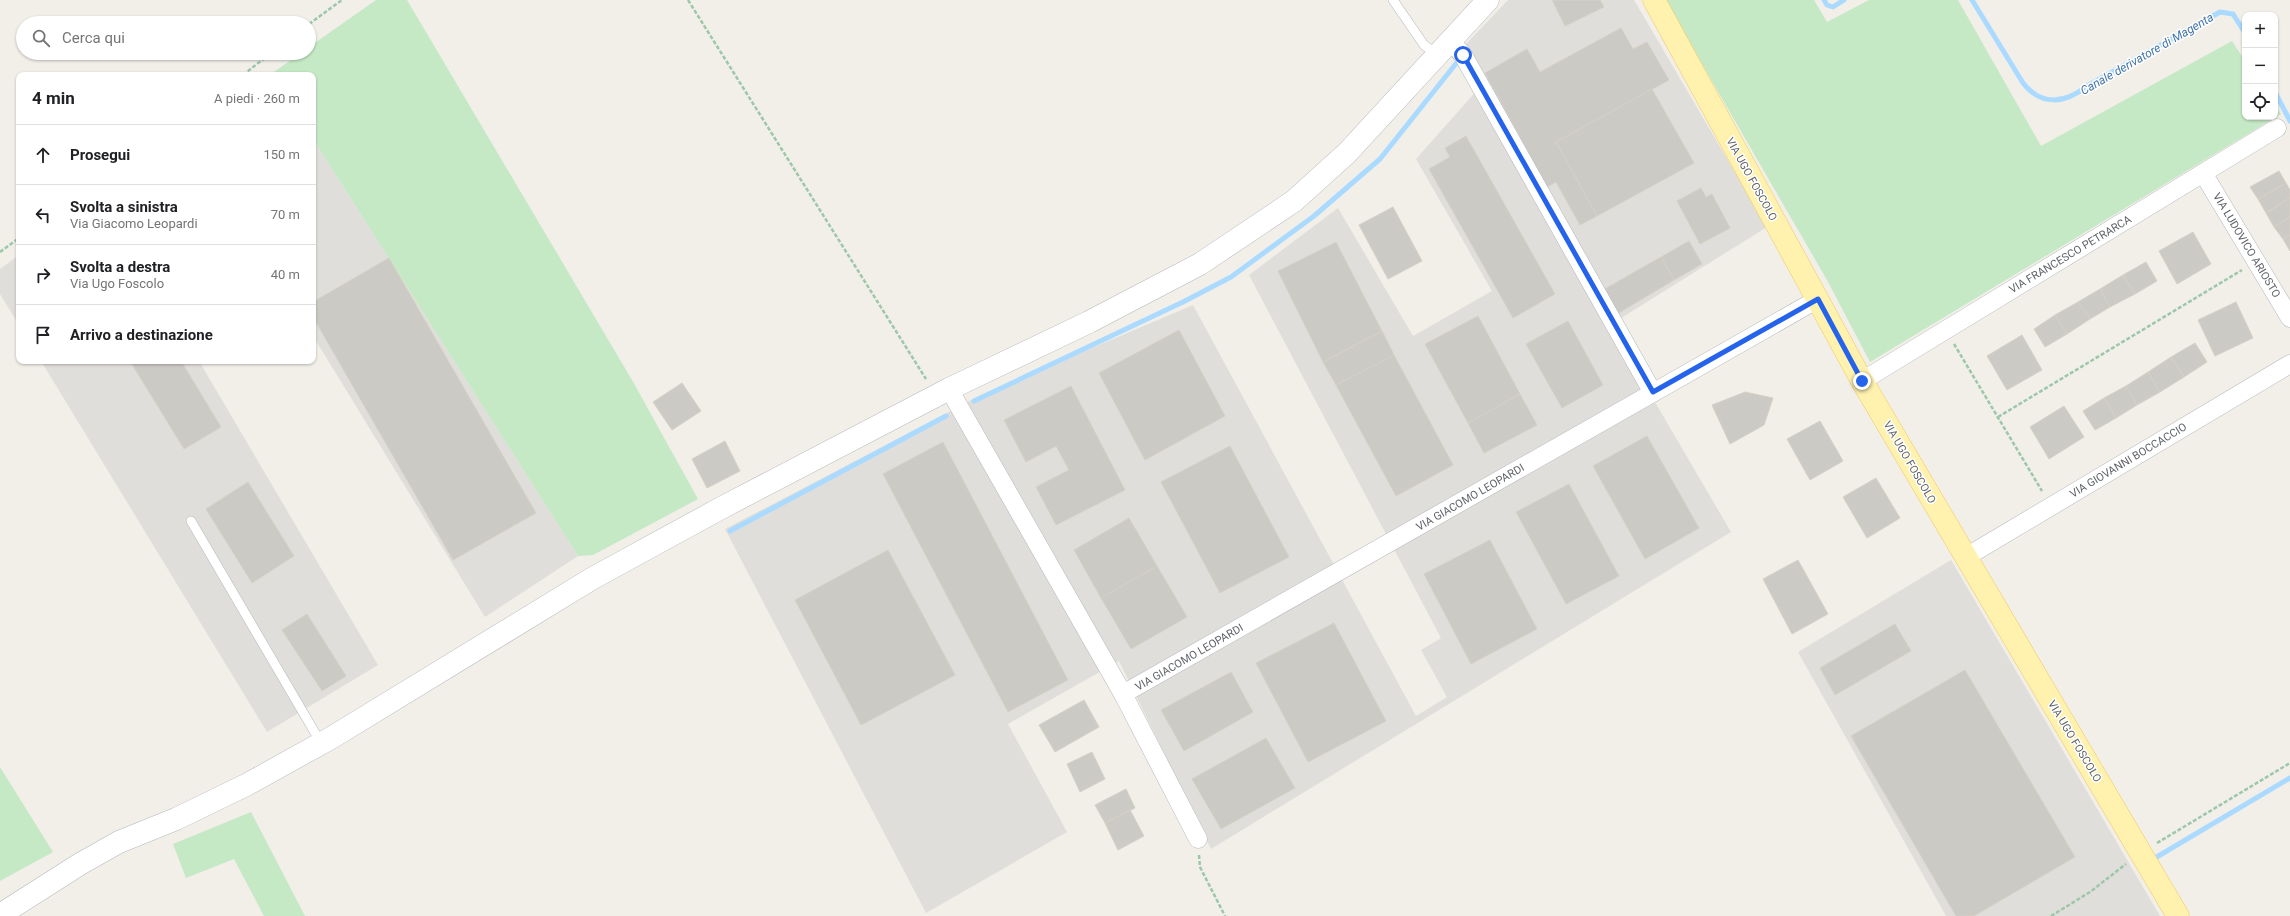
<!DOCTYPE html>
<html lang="it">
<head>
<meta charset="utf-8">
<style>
  :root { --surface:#fff; --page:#f2f2f2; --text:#202124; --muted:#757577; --line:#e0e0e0 }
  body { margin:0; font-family:Roboto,sans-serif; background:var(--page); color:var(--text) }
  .controls { position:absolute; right:12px; top:12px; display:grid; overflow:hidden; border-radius:8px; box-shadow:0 1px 3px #0004 }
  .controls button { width:36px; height:36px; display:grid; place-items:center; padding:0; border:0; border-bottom:1px solid var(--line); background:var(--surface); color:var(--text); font:20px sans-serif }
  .stop { position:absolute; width:12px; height:12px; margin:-9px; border:3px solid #2563eb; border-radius:50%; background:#fff }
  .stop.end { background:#2563eb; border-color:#fff; box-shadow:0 1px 4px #0008 }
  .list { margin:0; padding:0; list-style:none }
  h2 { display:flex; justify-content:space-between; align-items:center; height:52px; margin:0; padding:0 16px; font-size:17px }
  h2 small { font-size:13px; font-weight:400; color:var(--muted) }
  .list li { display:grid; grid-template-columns:26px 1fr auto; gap:12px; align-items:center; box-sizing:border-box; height:60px; padding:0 16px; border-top:1px solid var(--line) }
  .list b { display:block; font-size:15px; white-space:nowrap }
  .list p { margin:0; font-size:13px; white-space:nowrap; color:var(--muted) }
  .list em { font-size:13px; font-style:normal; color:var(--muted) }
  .icon { flex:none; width:22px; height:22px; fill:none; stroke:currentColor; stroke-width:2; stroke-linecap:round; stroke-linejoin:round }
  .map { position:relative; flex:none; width:2290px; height:916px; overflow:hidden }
  .search { position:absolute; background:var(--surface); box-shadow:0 1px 3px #0004; left:16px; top:16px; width:300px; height:44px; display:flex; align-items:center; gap:10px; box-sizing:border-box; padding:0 14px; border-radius:22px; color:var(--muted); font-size:15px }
  .panel { position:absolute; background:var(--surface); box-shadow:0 1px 3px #0004; left:16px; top:72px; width:300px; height:292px; border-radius:8px }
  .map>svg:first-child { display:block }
  .industrial { fill:#e0deda }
  .green { fill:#c5e8c5 }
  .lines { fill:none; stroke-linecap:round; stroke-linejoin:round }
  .stream { stroke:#aadaff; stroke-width:5 }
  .building { fill:#cccac5; stroke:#d6d1c6 }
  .service-casing { stroke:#b5b8bc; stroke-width:10 }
  .minor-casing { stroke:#b5b8bc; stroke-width:19 }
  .tertiary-casing { stroke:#b5b8bc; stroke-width:23 }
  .primary-casing { stroke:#f2c960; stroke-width:23 }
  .path { stroke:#9cc7a9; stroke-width:2.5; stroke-dasharray:4 2; stroke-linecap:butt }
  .service { stroke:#fff; stroke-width:9 }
  .minor { stroke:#fff; stroke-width:18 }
  .tertiary { stroke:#fff; stroke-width:22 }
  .primary { stroke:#fff2af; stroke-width:22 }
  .route { stroke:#2563eb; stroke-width:5 }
  .labels { text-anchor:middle; stroke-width:3; stroke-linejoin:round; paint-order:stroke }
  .street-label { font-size:11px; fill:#5f6368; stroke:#fff }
  .water-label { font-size:12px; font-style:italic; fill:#4174aa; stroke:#fff }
</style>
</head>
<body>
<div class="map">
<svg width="2290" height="916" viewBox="0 0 2290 916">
  <rect width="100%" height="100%" fill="#f1efe8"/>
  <path class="industrial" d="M 1508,0 L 1634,0 L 1767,227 L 1610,325 L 1731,532 L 1211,849 L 1119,661 L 1008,724 L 1067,832 L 926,913 L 725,529 L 981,395 L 1193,305 L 1416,716 L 1447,697 L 1421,650 L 1441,638 L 1249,275 L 1338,208 L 1413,336 L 1492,291 L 1416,159 L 1486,80 L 1466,44 Z
    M 313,139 L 578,556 L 485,617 L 313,336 Z
    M 19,255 L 19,325 L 0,294 L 0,269 Z
    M 41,361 L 199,361 L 378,665 L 267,732 Z
    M 1951,560 L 2160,916 L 1946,916 L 1798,652 Z"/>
  <path class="green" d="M 376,0 L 407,0 L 632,380 L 698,499 L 593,555 L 578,556 L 313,139 L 313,75 L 271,74 L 301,53 L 309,53 L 309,47 Z
    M 1665,0 L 1814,0 L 1827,22 L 1869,0 L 1958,0 L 2041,146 L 2232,41 L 2245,61 L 2245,117 L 2275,117 L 2275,105 L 2281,114 L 1870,362 L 1827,280 Z
    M 0,767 L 53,852 L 0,881 Z
    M 251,812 L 305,916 L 264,916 L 234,859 L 186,878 L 173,844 Z"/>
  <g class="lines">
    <path class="stream" d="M 1824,0 L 1827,5 L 1833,7 L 1844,0
      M 1972,0 L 2023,83 C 2041,106 2065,104 2087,86 L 2220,12 L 2233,14 L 2245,33
      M 2275,92 L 2290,121
      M 974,401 L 1183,302 L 1231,277 L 1314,216 L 1380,159 L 1458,61
      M 730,531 L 946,416
      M 2155,858 L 2290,778"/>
  </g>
  <path class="building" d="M 1552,0 L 1600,0 L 1604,7 L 1565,26 Z
    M 1621,28 L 1633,49 L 1647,42 L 1669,80 L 1556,142 L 1597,216 L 1580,225 L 1556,182 L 1547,187 L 1485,73 L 1527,49 L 1540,72 Z
    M 1652,89 L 1694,163 L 1597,216 L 1556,142 Z
    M 1466,136 L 1555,294 L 1513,318 L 1429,169 L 1450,157 L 1445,148 Z
    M 2279,171 L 2286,183 L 2258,199 L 2250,187 Z
    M 2286,183 L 2290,190 L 2290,198 L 2266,213 L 2258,199 Z
    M 1701,188 L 1706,197 L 1712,194 L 1730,228 L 1700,244 L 1677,201 Z
    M 2290,198 L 2290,217 L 2274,227 L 2266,213 Z
    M 1393,207 L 1422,261 L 1388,279 L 1359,225 Z
    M 2290,217 L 2290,235 L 2283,239 L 2274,227 Z
    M 2193,232 L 2211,264 L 2177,284 L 2159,251 Z
    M 2290,235 L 2290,251 L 2283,239 Z
    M 1689,241 L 1702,264 L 1674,280 L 1661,257 Z
    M 1336,242 L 1382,331 L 1323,362 L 1278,271 Z
    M 1661,257 L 1674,280 L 1617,314 L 1603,290 Z
    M 389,258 L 536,513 L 453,560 L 313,317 L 313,302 Z
    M 2146,262 L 2157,281 L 2135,294 L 2123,275 Z
    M 2123,275 L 2135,294 L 2110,307 L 2100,289 Z
    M 2100,289 L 2110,307 L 2090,319 L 2078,302 Z
    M 2078,302 L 2090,319 L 2067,334 L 2055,315 Z
    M 2236,302 L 2253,338 L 2215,356 L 2198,320 Z
    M 2055,315 L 2067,334 L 2045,347 L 2034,329 Z
    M 1478,316 L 1520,394 L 1468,423 L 1425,344 Z
    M 1568,321 L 1603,385 L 1562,408 L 1526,344 Z
    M 1179,330 L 1225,416 L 1145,460 L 1099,373 Z
    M 1382,331 L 1394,355 L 1336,385 L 1323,362 Z
    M 2022,335 L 2042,370 L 2007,390 L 1987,356 Z
    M 2195,343 L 2207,362 L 2184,377 L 2171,357 Z
    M 1394,355 L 1453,465 L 1396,496 L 1336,385 Z
    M 2171,357 L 2184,377 L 2160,392 L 2148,372 Z
    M 130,361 L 181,361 L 221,427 L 184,449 Z
    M 2148,372 L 2160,392 L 2137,405 L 2126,386 Z
    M 682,383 L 701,411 L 672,430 L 653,402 Z
    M 1071,386 L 1125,490 L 1056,525 L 1036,487 L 1069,470 L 1056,446 L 1026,462 L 1004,420 Z
    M 2126,386 L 2137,405 L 2116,418 L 2104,398 Z
    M 1745,392 L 1773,398 L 1764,425 L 1730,444 L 1712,405 Z
    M 1520,394 L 1537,425 L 1484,453 L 1468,423 Z
    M 2104,398 L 2116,418 L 2095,430 L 2083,411 Z
    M 2064,406 L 2084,437 L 2049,459 L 2030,427 Z
    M 1820,421 L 1843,461 L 1810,480 L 1787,439 Z
    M 1647,436 L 1699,528 L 1645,559 L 1593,466 Z
    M 725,441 L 740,471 L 707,488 L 692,459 Z
    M 943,442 L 1068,680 L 1008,712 L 883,474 Z
    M 1230,446 L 1289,557 L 1220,593 L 1161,482 Z
    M 1876,478 L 1900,518 L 1867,538 L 1843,497 Z
    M 248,482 L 294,556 L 252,583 L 206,509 Z
    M 1569,484 L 1619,576 L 1566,604 L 1516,512 Z
    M 1129,518 L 1157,566 L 1101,598 L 1074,550 Z
    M 1490,540 L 1537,629 L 1471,664 L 1424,574 Z
    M 888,550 L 955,675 L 861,725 L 795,600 Z
    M 1798,560 L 1828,614 L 1792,634 L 1763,579 Z
    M 1157,566 L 1187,617 L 1131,649 L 1101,598 Z
    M 307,614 L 346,676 L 322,691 L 282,630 Z
    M 1334,623 L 1386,721 L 1308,762 L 1256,663 Z
    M 1895,624 L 1911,651 L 1835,695 L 1820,668 Z
    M 1965,670 L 2075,857 L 1974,916 L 1956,916 L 1851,736 Z
    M 1231,672 L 1253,712 L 1184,751 L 1161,710 Z
    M 1084,700 L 1099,727 L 1055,752 L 1039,725 Z
    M 1266,738 L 1295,788 L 1221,829 L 1192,779 Z
    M 1092,752 L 1105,779 L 1080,792 L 1067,764 Z
    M 1126,789 L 1135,808 L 1105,823 L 1095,805 Z
    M 1130,810 L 1144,836 L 1118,850 L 1105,823 Z"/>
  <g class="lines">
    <defs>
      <path id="service" d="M 1393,0 L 1424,45 L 1438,55
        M 191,521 L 321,743"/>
      <path id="minor" d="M 1451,41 L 1463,55 L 1653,393
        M 2203,173 L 2290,318
        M 1862,381 L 2277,128
        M 949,389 L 1123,694 L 1198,839
        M 1966,557 L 2290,364
        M 1123,694 L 1818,299"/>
      <path id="tertiary" d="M 0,915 L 80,864 L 119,842 L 176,819 L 246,785 L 331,738 L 593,578 L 723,507 L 949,389 L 1089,322 L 1200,264 L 1294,201 L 1347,153 L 1488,0"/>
      <path id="primary" d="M 1654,0 L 1862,381 L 2178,916"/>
    </defs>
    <use href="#service" class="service-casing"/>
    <use href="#minor" class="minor-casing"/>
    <use href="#tertiary" class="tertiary-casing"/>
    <use href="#primary" class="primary-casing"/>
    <path class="path" d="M 688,0 L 926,379
      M 309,24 L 342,0
      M 243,75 L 271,53
      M 0,252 L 19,238
      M 1954,344 L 2042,491
      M 1998,417 L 2242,270
      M 2157,843 L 2290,763
      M 1199,855 L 1200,867 L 1225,916
      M 2051,916 L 2090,892 L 2126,864"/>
    <use href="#service" class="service"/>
    <use href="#minor" class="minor"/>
    <use href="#tertiary" class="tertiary"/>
    <use href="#primary" class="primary"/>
  </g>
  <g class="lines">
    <path class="route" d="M 1463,55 L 1653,392 L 1818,299 L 1862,381"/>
  </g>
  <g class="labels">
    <g class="street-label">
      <text transform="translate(1752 179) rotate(61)" y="4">VIA UGO FOSCOLO</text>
      <text transform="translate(2247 245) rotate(59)" y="4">VIA LUDOVICO ARIOSTO</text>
      <text transform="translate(2070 254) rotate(-31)" y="4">VIA FRANCESCO PETRARCA</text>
      <text transform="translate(2128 460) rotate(-31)" y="4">VIA GIOVANNI BOCCACCIO</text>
      <text transform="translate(1910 462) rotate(60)" y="4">VIA UGO FOSCOLO</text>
      <text transform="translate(1470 497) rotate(-30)" y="4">VIA GIACOMO LEOPARDI</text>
      <text transform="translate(1189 657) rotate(-30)" y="4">VIA GIACOMO LEOPARDI</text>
      <text transform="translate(2075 741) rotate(59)" y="4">VIA UGO FOSCOLO</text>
    </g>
    <g class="water-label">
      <text transform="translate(2147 54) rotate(-30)" y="4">Canale derivatore di Magenta</text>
    </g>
  </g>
</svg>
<div class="controls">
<button>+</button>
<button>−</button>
<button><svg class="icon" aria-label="locate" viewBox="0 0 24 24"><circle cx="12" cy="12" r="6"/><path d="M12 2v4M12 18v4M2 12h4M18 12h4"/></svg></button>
</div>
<div class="stop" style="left:1463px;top:55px"></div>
<div class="stop end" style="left:1862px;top:381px"></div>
<div class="search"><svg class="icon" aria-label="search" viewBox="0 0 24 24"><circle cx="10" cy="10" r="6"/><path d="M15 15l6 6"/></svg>Cerca qui</div>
<section class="panel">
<h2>4 min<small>A piedi · 260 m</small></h2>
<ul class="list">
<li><svg class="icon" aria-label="ahead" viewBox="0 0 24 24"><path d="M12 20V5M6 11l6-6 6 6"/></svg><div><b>Prosegui</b></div><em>150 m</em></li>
<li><svg class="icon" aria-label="left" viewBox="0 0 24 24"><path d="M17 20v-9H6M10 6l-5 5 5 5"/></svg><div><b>Svolta a sinistra</b><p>Via Giacomo Leopardi</p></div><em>70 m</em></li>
<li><svg class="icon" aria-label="right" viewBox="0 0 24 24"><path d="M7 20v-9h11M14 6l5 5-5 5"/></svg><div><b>Svolta a destra</b><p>Via Ugo Foscolo</p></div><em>40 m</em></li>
<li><svg class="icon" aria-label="arrive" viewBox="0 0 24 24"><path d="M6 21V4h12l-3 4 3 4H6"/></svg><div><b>Arrivo a destinazione</b></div></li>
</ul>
</section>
</div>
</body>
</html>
